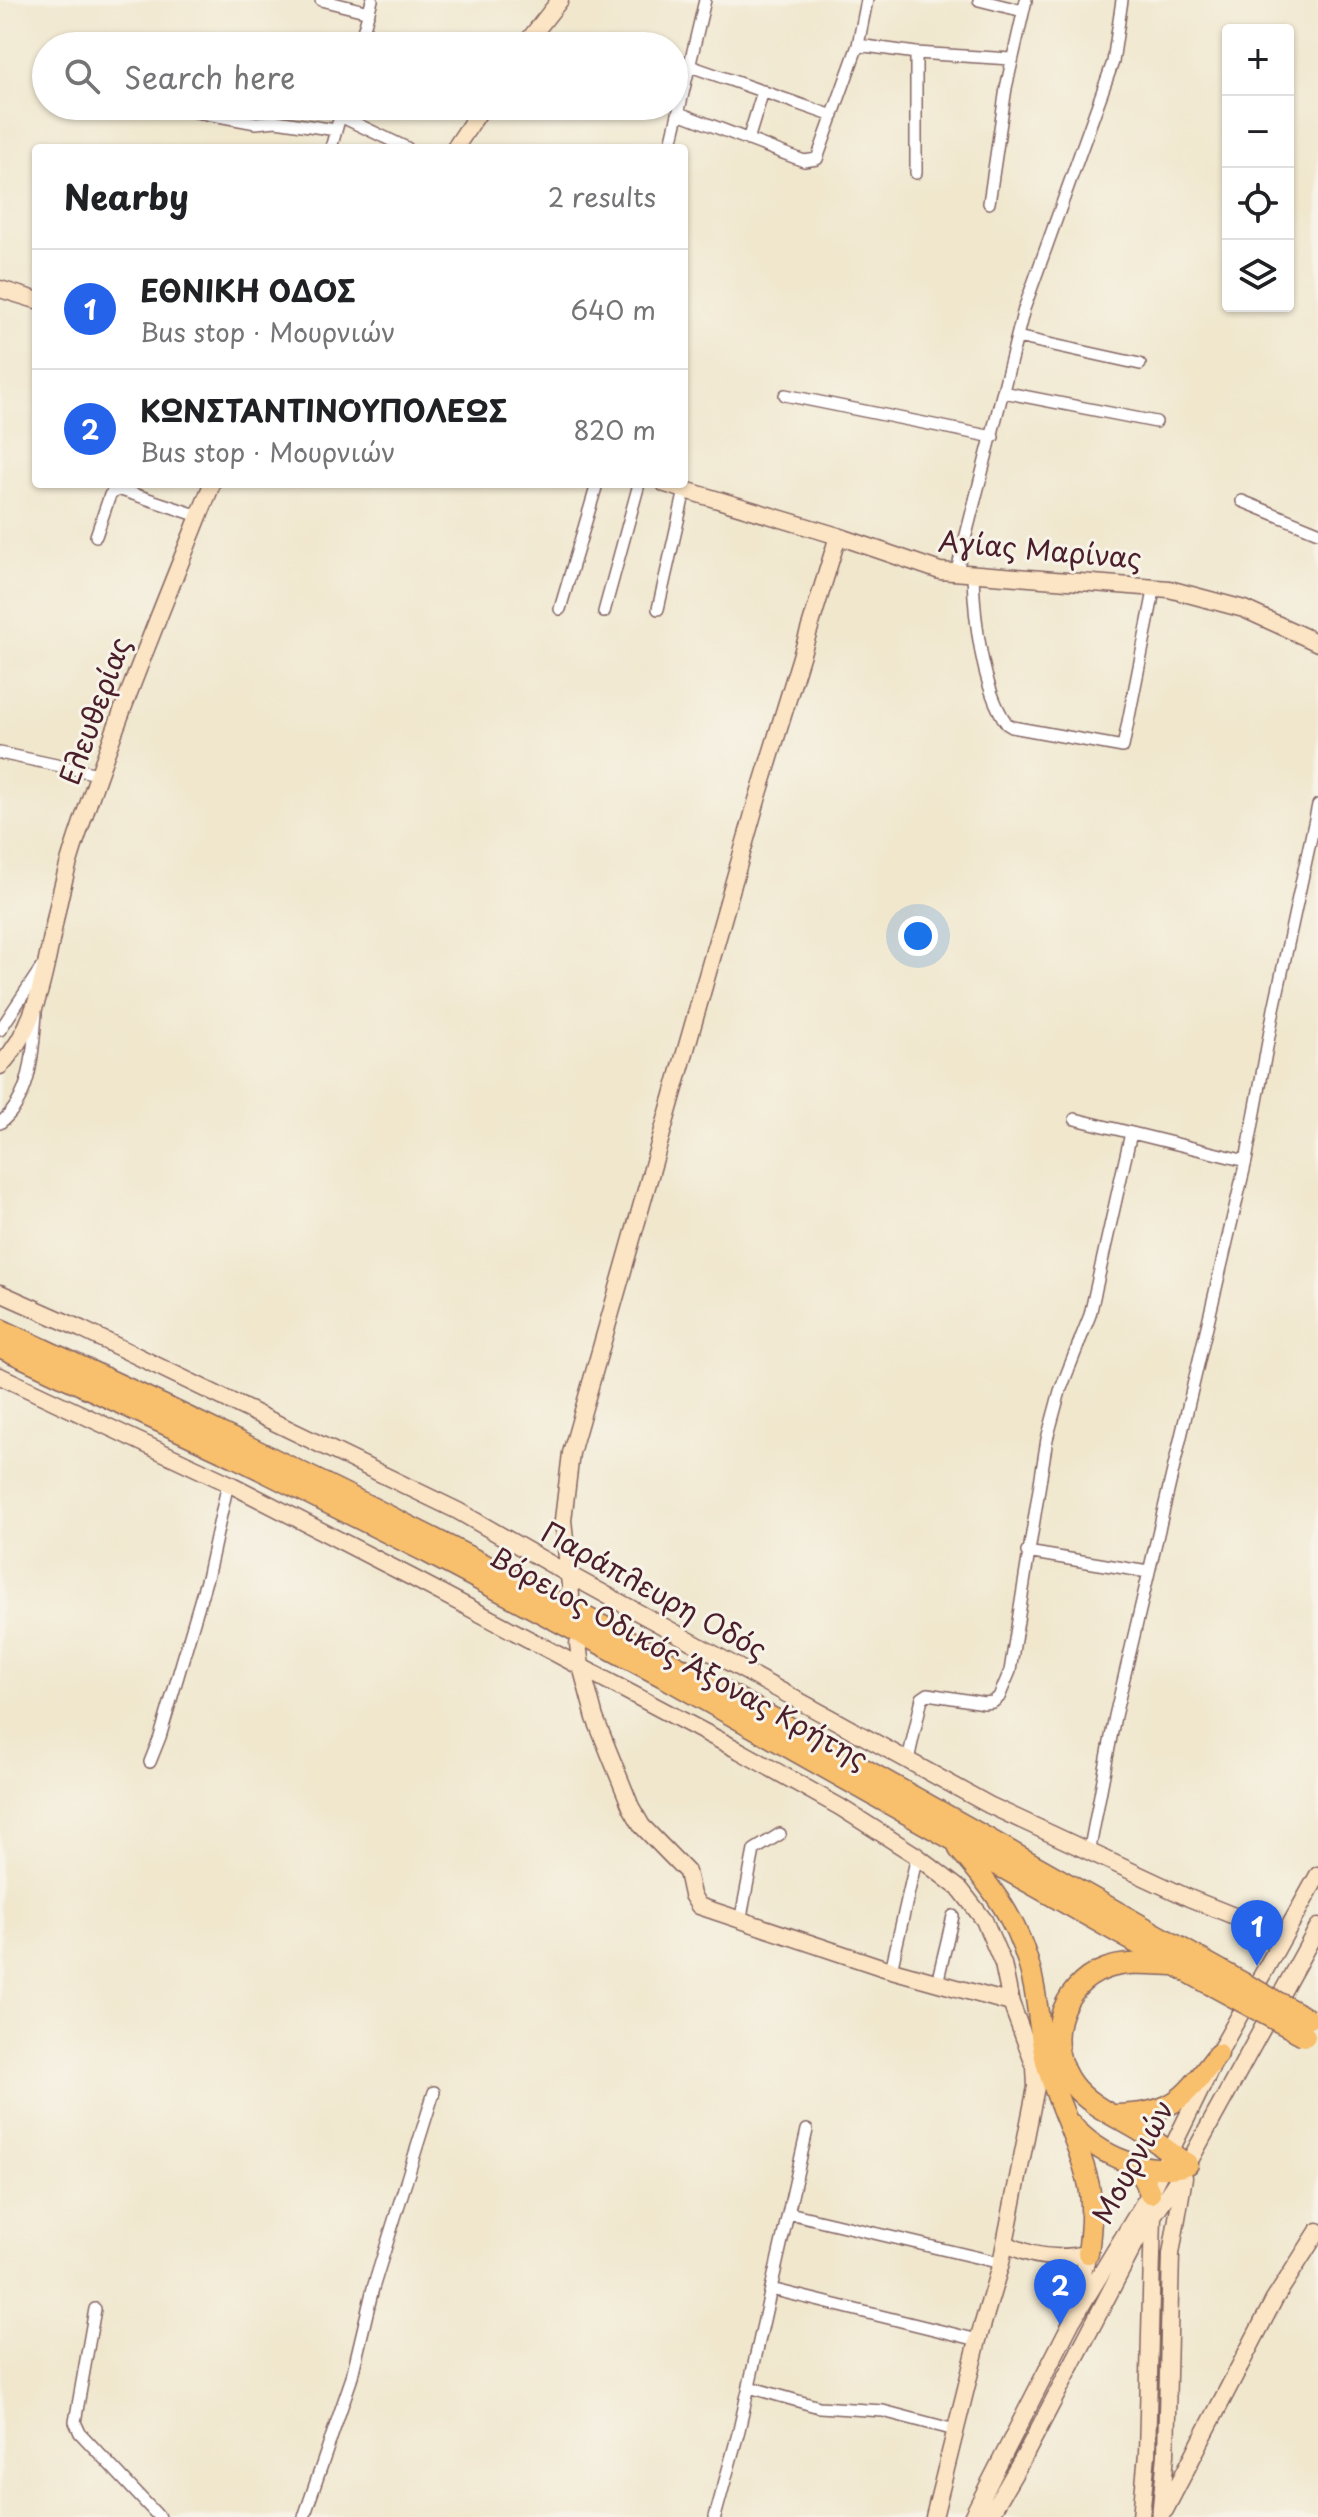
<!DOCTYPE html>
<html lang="en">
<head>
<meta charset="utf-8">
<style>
  :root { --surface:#fff; --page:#f2f2f2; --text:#202124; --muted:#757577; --line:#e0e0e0; --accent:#2563eb }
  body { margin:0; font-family:"Playpen Sans",sans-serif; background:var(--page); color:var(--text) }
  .controls { position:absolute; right:24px; top:24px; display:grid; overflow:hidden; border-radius:8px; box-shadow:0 2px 6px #0004 }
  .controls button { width:72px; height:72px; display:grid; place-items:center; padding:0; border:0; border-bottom:2px solid var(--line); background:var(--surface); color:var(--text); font:40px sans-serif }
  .you { position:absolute; left:918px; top:936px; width:28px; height:28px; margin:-20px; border:6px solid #fff; border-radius:50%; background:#1a73e8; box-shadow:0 0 0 12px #1a73e833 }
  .badge { display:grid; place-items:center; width:52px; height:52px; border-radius:50%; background:var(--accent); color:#fff; font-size:26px; font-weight:700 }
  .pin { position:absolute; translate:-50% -66px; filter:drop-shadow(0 2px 4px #0008) }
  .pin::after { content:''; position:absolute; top:42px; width:28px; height:24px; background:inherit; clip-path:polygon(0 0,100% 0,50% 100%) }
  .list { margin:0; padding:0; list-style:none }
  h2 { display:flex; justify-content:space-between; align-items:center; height:104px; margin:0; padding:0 32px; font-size:34px }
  h2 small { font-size:26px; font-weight:400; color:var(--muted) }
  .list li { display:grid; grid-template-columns:52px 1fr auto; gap:24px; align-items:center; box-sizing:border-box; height:120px; padding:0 32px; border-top:2px solid var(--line) }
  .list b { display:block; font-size:30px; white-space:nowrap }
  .list p { margin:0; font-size:26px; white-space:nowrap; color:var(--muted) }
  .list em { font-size:26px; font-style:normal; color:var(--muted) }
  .icon { flex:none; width:44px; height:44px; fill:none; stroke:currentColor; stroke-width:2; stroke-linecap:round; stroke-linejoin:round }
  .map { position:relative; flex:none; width:1318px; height:2517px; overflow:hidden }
  .search { position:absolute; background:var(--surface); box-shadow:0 2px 6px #0004; left:32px; top:32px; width:656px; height:88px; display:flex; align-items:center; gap:20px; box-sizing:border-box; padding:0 28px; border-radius:44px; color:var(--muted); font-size:30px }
  .panel { position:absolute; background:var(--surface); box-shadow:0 2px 6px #0004; left:32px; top:144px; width:656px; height:344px; border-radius:8px }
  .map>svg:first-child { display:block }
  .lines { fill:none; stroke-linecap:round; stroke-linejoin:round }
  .street-casing { stroke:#846564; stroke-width:14 }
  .secondary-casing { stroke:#846564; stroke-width:19 }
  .highway-casing { stroke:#846564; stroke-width:23 }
  .street { stroke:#fff; stroke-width:11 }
  .secondary { stroke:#fce5c4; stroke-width:16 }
  .highway { stroke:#f8bf6c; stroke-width:20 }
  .highway-bridge-casing { stroke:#846564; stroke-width:23; stroke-linecap:butt }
  .highway-bridge { stroke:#f8bf6c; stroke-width:20 }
  .labels { text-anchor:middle; stroke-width:6; stroke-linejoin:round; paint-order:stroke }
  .street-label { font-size:28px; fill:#4a1f2b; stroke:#f7f3e8 }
</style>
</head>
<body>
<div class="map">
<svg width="1318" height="2517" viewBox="0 0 1318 2517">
  <rect width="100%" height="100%" fill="#f7f3e8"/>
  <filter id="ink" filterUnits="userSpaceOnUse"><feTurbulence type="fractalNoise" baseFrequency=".0125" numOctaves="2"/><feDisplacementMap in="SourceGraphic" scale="16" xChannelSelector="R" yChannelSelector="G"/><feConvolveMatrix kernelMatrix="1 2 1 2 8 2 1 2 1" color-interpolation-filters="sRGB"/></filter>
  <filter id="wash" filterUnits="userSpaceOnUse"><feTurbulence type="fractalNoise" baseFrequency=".006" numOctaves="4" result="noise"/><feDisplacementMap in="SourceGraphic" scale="32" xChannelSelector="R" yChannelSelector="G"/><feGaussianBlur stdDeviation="1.8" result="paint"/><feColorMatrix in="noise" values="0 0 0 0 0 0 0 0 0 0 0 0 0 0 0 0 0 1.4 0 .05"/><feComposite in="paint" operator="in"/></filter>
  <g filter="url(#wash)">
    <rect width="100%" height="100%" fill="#f0e7cd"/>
  </g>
  <g filter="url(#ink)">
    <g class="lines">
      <defs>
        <path id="street" d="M 321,0 L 369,12
          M 979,0 L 1023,11
          M 424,40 L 436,46
          M 858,45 L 916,53 L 1011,59
          M 359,46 L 372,0
          M 916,53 L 916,173
          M 690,66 L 833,116
          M 159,108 L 175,108 L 256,123 L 276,121 L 336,130
          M 679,113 L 804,161 L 817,159 L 858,45 L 867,0
          M 340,116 L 407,148
          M 748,140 L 763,91
          M 331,148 L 343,106
          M 670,148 L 705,0
          M 989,203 L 1006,88 L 1026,0
          M 1017,337 L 1140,364
          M 1003,392 L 1156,422
          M 785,395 L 993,437
          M 1242,501 L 1318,532
          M 96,536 L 110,495 L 118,489 L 199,516
          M 956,574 L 1024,309 L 1113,62 L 1122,0
          M 973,575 C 974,617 982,689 1007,724 L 1012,727 L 1123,747 L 1155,586
          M 560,609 L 597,484
          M 658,609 L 685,490
          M 604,612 L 639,484
          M 0,753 L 98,774
          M 0,1030 L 41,968
          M 1075,1119 L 1246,1161
          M 0,1123 C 32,1098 33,1052 36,1013
          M 1027,1552 L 1148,1572
          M 908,1760 L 922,1698 L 928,1694 L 984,1703 L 993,1702 L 999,1697 L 1010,1671 L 1047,1439 L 1060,1391 L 1090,1315 L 1131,1133
          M 150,1762 L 160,1737 L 208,1574 L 228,1483
          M 1089,1853 L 1115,1716 L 1246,1161 L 1274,1009 L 1318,805
          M 740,1922 L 754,1850 L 780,1834
          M 891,1970 L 917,1856
          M 937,1983 L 953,1916
          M 789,2213 L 1001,2263
          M 771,2289 L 978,2340
          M 95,2309 L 75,2422 L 80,2433 L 159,2517
          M 749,2387 L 819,2407 L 883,2411 L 955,2430
          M 304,2517 L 351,2380 L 373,2288 L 434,2092
          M 715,2517 L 739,2430 L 807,2130"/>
        <path id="secondary" d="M 524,46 L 560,0
          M 455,148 L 483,106
          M 0,289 L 36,300
          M 665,484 L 838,536 L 940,571 L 1169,589 L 1244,609 L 1318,643
          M 0,1066 C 46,1017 47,945 63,884 C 67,868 72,852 77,837 C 117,717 165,601 212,484
          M 0,1293 L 81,1329 L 458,1511 L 568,1574 L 989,1805 L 1189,1898 L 1282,1935
          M 0,1376 L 228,1483 L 411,1577 L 740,1751 L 840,1807 L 917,1856 L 961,1890 L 984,1920 L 1003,1964 L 1011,2003 L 1035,2067 L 1036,2087 L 1001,2263 L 978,2340 L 934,2517
          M 571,1595 L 563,1520 L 571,1453 L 757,800 L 838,536
          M 578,1644 L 581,1666 L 595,1718 L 631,1807 L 642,1826 L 687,1872 L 692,1895 L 699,1906 L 881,1967 L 1011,2003
          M 1005,2243 C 1031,2257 1060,2261 1088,2253 L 1076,2303
          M 1165,2510 L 1274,2300 L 1318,2231
          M 972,2517 L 1072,2321 L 1150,2193 L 1218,2054 L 1318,1875
          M 989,2517 L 1025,2455 L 1138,2238 L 1188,2164 L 1318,1927
          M 1141,2517 L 1147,2454 L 1153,2215
          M 1160,2517 L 1166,2455 L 1171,2254 L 1184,2177"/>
        <path id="highway" d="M 0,1329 C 229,1434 454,1546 676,1665 C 859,1764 1039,1868 1220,1970
          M 0,1347 L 235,1457 L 428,1553 L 669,1680 L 1211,1985
          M 959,1849 C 997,1893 1023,1928 1034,1987 C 1039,2012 1040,2040 1047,2065 C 1058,2106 1080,2144 1089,2186 C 1093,2208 1091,2231 1088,2253
          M 1172,1965 C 1150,1964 1126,1961 1105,1969 C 1058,1986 1043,2046 1073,2085 C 1089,2106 1121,2119 1143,2133 C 1159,2143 1172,2155 1188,2164
          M 1114,2115 C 1175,2114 1183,2099 1218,2054
          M 1071,2124 C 1098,2155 1148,2178 1188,2164
          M 1130,2163 L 1144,2179 L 1150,2193"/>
      </defs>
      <use href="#street" class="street-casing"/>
      <use href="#secondary" class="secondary-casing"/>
      <use href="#highway" class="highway-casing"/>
      <use href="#street" class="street"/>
      <use href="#secondary" class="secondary"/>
      <use href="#highway" class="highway"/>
      <defs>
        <path id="highway-bridge" d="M 1220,1970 L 1308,2019
          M 1211,1985 L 1305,2036"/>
      </defs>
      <use href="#highway-bridge" class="highway-bridge-casing"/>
      <use href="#highway-bridge" class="highway-bridge"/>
    </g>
  </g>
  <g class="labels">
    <g class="street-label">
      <text transform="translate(1040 550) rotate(5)" y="10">Αγίας Μαρίνας</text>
      <text transform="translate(95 711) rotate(-70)" y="10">Ελευθερίας</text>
      <text transform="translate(654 1591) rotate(29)" y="10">Παράπλευρη Οδός</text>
      <text transform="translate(679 1658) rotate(29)" y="10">Βόρειος Οδικός Άξονας Κρήτης</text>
      <text transform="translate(1133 2162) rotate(-61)" y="10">Μουρνιών</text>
    </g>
  </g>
</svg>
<div class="controls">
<button>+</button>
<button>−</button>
<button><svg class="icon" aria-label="locate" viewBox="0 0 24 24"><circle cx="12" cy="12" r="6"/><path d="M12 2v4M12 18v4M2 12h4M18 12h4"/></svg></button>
<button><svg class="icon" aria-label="layers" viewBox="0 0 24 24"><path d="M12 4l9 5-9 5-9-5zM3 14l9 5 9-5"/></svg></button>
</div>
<div class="you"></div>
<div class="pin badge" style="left:1257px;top:1966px">1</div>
<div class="pin badge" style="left:1060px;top:2325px">2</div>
<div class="search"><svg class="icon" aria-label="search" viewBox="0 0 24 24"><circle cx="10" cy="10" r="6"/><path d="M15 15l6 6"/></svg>Search here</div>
<section class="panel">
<h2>Nearby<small>2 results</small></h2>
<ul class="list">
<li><span class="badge">1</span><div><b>ΕΘΝΙΚΗ ΟΔΟΣ</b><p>Bus stop · Μουρνιών</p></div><em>640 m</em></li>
<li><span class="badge">2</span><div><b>ΚΩΝΣΤΑΝΤΙΝΟΥΠΟΛΕΩΣ</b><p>Bus stop · Μουρνιών</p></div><em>820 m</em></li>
</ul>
</section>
</div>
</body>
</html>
